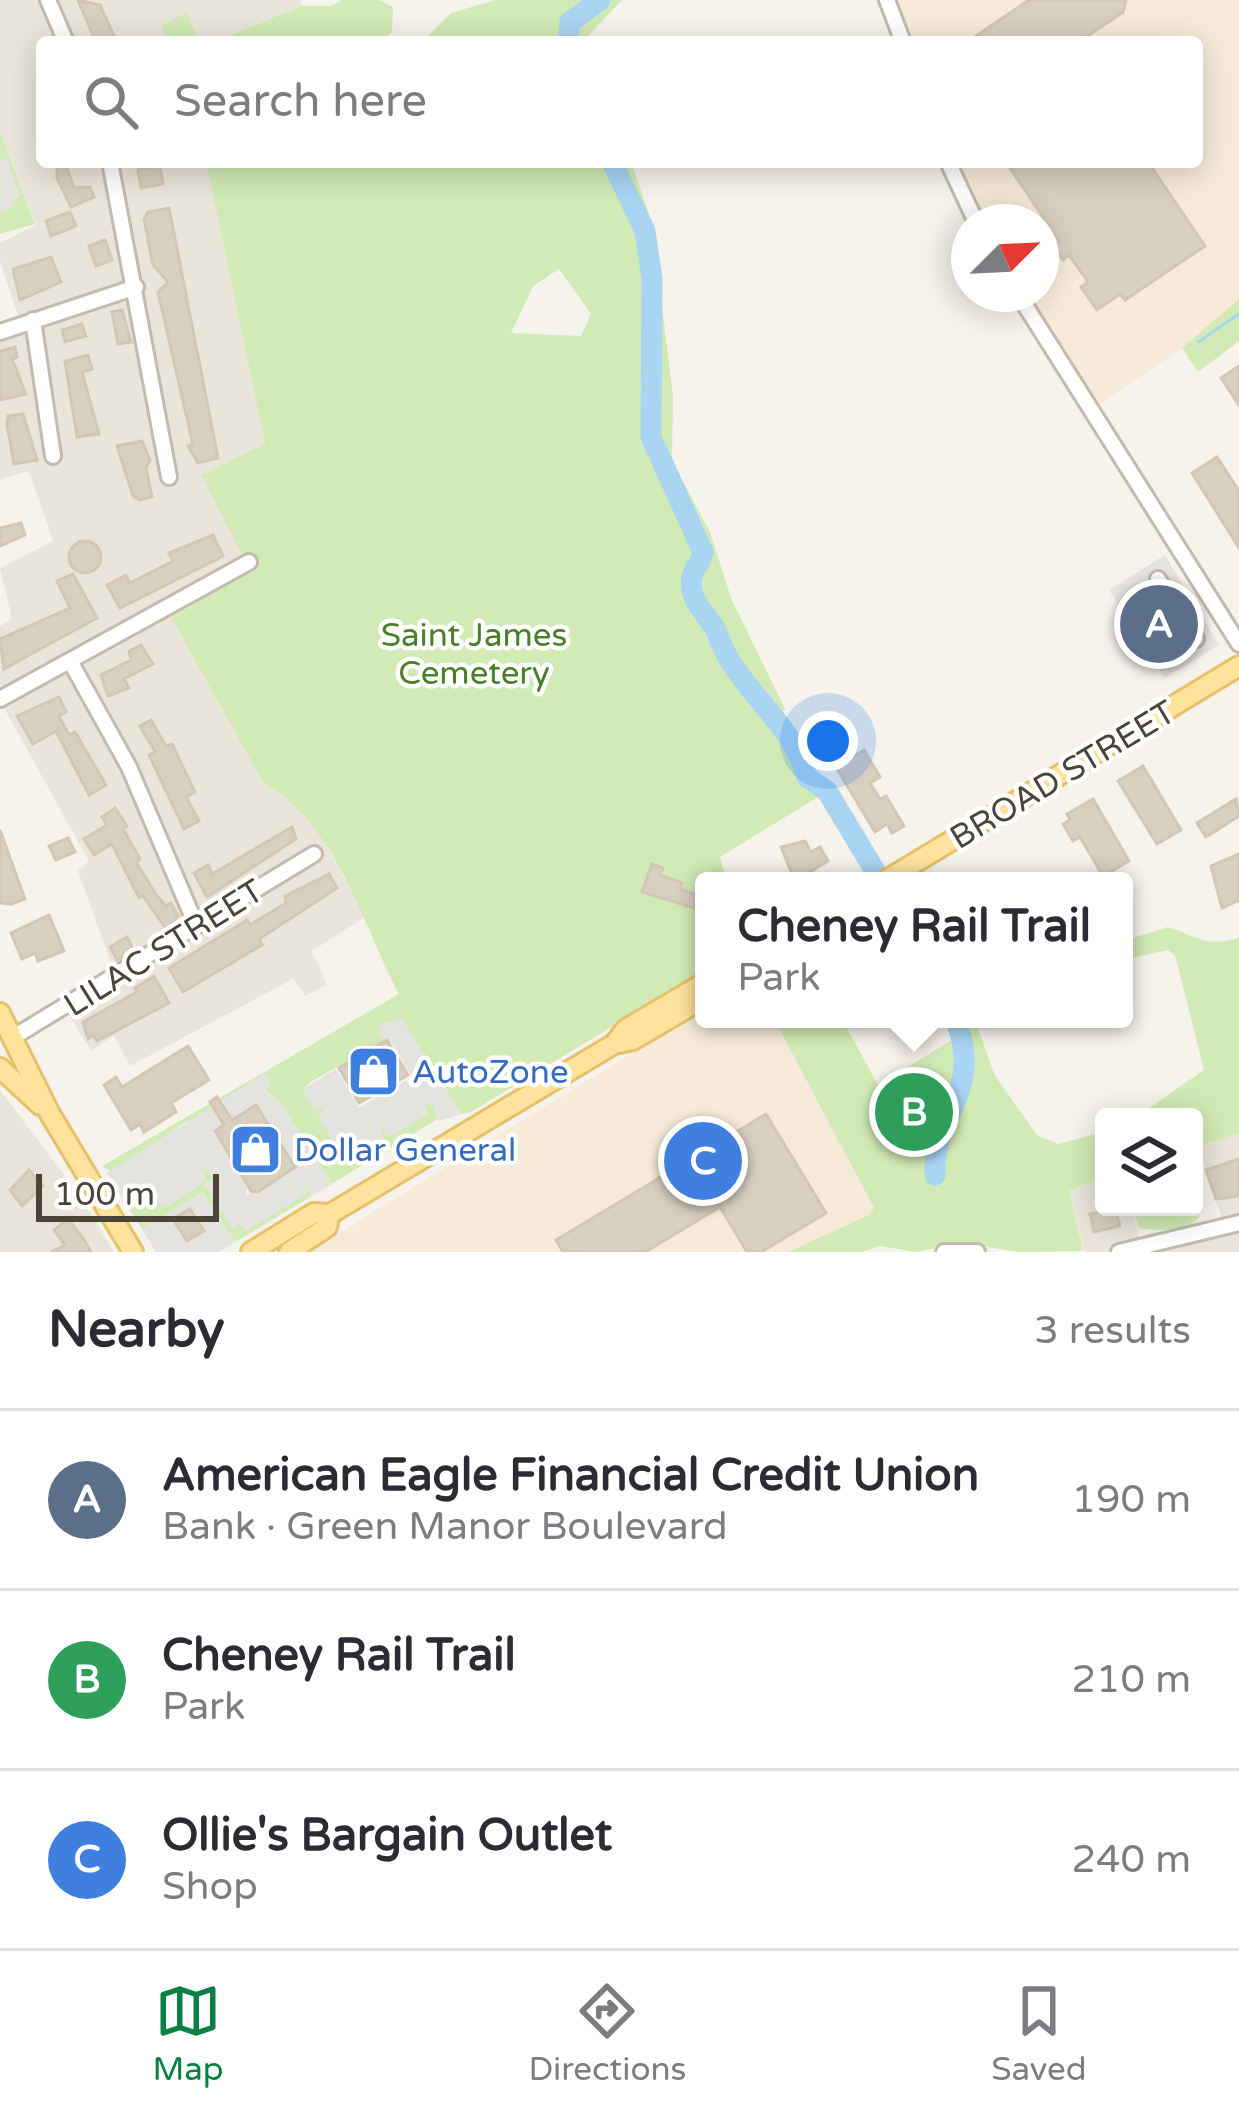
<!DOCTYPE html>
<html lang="en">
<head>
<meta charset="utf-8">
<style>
  :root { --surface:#fff; --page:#f2f2f3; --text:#2b2b33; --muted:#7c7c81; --line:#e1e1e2; --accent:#0b8043 }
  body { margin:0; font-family:"Varela Round",sans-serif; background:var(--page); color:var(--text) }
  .controls { position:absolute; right:36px; bottom:36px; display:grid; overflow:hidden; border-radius:12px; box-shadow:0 6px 30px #0003 }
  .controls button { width:108px; height:108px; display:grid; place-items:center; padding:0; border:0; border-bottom:3px solid var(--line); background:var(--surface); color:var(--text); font:60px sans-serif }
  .compass { position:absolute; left:951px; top:204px; width:108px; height:108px; border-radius:50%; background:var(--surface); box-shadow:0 6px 30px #0003; rotate:66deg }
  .scale { position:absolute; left:36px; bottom:30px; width:183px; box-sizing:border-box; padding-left:12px; border:6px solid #4b4439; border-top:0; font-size:33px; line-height:42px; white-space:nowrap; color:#4b4439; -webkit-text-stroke:9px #fff; paint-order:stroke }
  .you { position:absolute; left:828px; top:741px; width:42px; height:42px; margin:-30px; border:9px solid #fff; border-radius:50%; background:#1a73e8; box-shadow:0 0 0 18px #1a73e833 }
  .badge { display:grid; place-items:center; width:78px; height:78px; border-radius:50%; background:var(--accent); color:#fff; font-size:39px; font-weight:700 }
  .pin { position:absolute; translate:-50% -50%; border:6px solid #fff; box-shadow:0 3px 12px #0006 }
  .popup { position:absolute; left:695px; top:872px; width:438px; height:156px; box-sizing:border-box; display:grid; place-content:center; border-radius:12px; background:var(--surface); filter:drop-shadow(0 3px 9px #0005); font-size:39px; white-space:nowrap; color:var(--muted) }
  .popup b { font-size:45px; color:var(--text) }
  .popup::after { content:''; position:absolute; left:50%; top:100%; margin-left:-24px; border:24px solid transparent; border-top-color:var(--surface) }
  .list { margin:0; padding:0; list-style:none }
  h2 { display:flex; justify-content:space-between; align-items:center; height:156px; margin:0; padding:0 48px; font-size:51px }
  h2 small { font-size:39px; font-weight:400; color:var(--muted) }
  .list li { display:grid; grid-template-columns:78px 1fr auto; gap:36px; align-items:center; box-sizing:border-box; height:180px; padding:0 48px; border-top:3px solid var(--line) }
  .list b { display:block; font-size:45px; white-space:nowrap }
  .list p { margin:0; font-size:39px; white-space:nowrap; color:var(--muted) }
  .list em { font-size:39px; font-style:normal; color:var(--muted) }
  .icon { flex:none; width:66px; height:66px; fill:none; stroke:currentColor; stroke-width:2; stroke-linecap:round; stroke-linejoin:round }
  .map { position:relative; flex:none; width:1239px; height:1252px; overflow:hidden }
  .search { position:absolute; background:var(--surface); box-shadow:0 6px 30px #0003; left:36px; right:36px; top:36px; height:132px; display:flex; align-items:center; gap:30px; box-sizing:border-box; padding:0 42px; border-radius:12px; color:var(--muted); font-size:45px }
  .sheet { height:696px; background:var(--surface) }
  nav { display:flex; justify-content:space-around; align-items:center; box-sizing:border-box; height:168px; border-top:3px solid var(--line); background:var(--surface); font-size:33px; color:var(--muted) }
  nav a { display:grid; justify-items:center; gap:6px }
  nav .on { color:var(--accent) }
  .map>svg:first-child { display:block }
  .residential { fill:#eae5da }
  .commercial { fill:#f7ead8 }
  .green { fill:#d2eab5; fill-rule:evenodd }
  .parking { fill:#e5e3e0; fill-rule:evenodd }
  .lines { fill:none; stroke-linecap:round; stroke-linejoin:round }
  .stream { stroke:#a9d4f2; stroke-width:3 }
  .river { stroke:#a9d4f2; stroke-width:21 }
  .building { fill:#d8cfc1; stroke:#d3c7b4; stroke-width:3 }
  .minor-casing { stroke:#c2bbae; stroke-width:20 }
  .major-casing { stroke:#e6c16a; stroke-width:24 }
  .minor { stroke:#fff; stroke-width:14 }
  .major { stroke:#ffe39c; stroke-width:18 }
  .labels { text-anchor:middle; stroke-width:9; stroke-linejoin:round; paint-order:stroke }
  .park-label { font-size:33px; fill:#4a7f2a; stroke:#fff }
  .street-label { font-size:33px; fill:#4b4439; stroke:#fff }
  .shop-label { font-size:33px; fill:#366cbe; stroke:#fff; text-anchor:start }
</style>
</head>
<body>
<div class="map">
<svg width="1239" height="1252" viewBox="0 0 1239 1252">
  <rect width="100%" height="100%" fill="#f6f3ec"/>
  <path class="residential" d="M 0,0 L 300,0 L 302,6 L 213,42 L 42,42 L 42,162 L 206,162 L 265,445 L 251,572 L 264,784 L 292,798 L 321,836 L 365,917 L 312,951 L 327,985 L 305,996 L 293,979 L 130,1066 L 114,1036 L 91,1051 L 67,1012 L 117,980 L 78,871 L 89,861 L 4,708 L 0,681 L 0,626 L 12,619 L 0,568 L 53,541 L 29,471 L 0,479 L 0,340 L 24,333 L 0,262 L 0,243 L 36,225 L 0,132 Z
    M 0,1090 L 82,1199 L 114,1252 L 0,1252 Z
    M 1239,1134 L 1239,1252 L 1084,1252 L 1069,1189 L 1104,1177 L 1104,1207 L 1131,1207 L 1140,1240 L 1223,1221 L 1197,1146 Z"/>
  <path class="commercial" d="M 887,0 L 1239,0 L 1239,299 L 1182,348 L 1091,410 L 1018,294 L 1041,294 L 1041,222 L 976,222 L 948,162 L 1197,162 L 1197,42 L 903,42 Z
    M 704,1009 L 704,1019 L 774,1019 L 874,1208 L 870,1215 L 788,1252 L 308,1252 Z"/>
  <path class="green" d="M 342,0 L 379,0 L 393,7 L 392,32 L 378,42 L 213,42 L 302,6 L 331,6 Z
    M 496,0 L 622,0 L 588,36 L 589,42 L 422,42 L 451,13 Z
    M 187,13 L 199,42 L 169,42 L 161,25 Z
    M 0,132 L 35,224 L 0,234 L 0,211 L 13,207 L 12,200 L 20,196 L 6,159 L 0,161 Z
    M 206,162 L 631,162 L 652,223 L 673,396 L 672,460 L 710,532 L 731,598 L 785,709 L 778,718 L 823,794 L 720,857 L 726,881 L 704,881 L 704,971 L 471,1112 L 461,1114 L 402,1020 L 387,1040 L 312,1081 L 303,1089 L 315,1110 L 326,1107 L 319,1116 L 339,1151 L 350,1145 L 357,1155 L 383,1140 L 380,1127 L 388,1136 L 427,1113 L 424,1104 L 433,1105 L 439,1118 L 332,1184 L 280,1102 L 263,1089 L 182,1124 L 114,1173 L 102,1166 L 399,994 C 364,928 334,819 264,784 L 171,617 L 251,572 L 201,475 L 265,444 ZM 559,269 L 591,314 L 581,336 L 511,333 L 533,286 Z
    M 1239,299 L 1239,341 L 1198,372 L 1182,348 Z
    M 1168,927 C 1197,936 1204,948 1239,938 L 1239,1134 L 1197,1146 L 1194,1158 L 1194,1117 L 1136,1117 L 1204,1070 L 1175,955 L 1168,950 L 1124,960 L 1124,929 L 1133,938 Z
    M 774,1019 L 842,1019 L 878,1085 L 952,1040 L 944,1019 L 967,1019 L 971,1028 L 977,1025 L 994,1074 L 1037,1135 L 1058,1144 L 1104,1132 L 1104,1177 L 1069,1190 L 1083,1251 L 1021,1252 L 960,1243 L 916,1252 L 880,1246 L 861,1252 L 788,1252 L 869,1215 L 874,1208 Z
    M 207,1169 L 213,1179 L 205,1184 L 233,1227 L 240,1223 L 246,1230 L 306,1193 L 303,1183 L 312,1196 L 235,1242 L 203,1192 L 142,1229 L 123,1199 L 128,1187 L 138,1182 L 165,1207 L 206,1180 L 201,1171 Z
    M 1194,1202 L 1199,1218 C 1185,1230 1157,1232 1139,1228 L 1131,1207 L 1194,1207 Z"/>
  <path class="parking" d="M 7,158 L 20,197 L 12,200 L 13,207 L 0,212 L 0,161 Z
    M 1165,555 L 1219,645 L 1165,678 L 1109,590 Z
    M 402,1019 L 461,1114 L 439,1121 L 433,1105 L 424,1104 L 428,1114 L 388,1137 L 380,1128 L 383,1140 L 357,1155 L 350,1145 L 339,1151 L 318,1116 L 326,1107 L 315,1111 L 303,1089 L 336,1069 L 359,1108 L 406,1081 L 413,1090 L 414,1081 L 393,1044 L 378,1034 L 382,1024 Z
    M 265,1073 L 271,1084 L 264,1091 L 280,1102 L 332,1184 L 312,1196 L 303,1183 L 306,1194 L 246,1231 L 241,1223 L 232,1227 L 205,1185 L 213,1179 L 207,1169 L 201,1172 L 206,1181 L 165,1208 L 138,1182 L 128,1187 L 123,1199 L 107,1173 ZM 256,1105 L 295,1167 L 245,1196 L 248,1187 L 219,1116 L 232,1120 Z
    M 203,1192 L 235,1242 L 219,1252 L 156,1252 L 142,1229 Z"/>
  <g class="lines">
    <path class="stream" d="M 1198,342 L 1239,314"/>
    <path class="river" d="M 568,42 L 570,22 L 600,0
      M 612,162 L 645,231 L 652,279 L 651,437 L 703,552 C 702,563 694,566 692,577 C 687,602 711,616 718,635 C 736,689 791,719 807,777 L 827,791 L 881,881
      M 935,1175 C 932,1116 985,1090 955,1019"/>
  </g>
  <path class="building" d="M 78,0 L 100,5 L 117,42 L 96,42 Z
    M 1029,0 L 1126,0 L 1123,12 L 1079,42 L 967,42 Z
    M 1006,162 L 1148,162 L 1205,246 L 1125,300 L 1120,294 L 1097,310 L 1081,287 L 1088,282 L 1069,255 L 1063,260 L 1053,245 L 1059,241 Z
    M 66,165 L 74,188 L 90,187 L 94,197 L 71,207 L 57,178 L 57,168 Z
    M 160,166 L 163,184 L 141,188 L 138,170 Z
    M 169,208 L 218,458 L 198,463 L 188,446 L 193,445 L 158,292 L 168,282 L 153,265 L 144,219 L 148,212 Z
    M 70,212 L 76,226 L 51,236 L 46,221 Z
    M 105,240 L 112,260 L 96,266 L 89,246 Z
    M 51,257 L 61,282 L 20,300 L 13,269 Z
    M 122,310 L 131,342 L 118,344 L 112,312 Z
    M 82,324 L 86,336 L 65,342 L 62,330 Z
    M 15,347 L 17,357 L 12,359 L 26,394 L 0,400 L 0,351 Z
    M 88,355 L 92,369 L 82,372 L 99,434 L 77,437 L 65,361 Z
    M 1239,366 L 1239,405 L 1221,378 Z
    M 23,414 L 37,460 L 14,464 L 7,425 L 8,416 Z
    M 142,441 L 150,460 L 146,468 L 152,497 L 140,500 L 133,496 L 117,446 Z
    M 1217,457 L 1239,491 L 1239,548 L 1192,473 Z
    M 21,523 L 25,535 L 0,546 L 0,528 Z
    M 213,535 L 223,556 L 120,608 L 107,585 L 126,575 L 130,583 L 173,561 L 169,553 Z
    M69 557a16 16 0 1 1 32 0a16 16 0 1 1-32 0Z
    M 73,574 L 97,618 L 4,669 L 0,639 L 70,608 L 57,581 Z
    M 1162,606 L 1177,630 L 1152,645 L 1138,620 Z
    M 141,645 L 153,664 L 124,679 L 129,688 L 108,696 L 101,675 L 131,660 L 129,651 Z
    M 59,697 L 66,712 L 59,716 L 69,735 L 75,732 L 106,785 L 89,795 L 56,731 L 33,744 L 17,716 Z
    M 151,720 L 166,746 L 172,744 L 195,792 L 186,797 L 199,821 L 184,829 L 149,755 L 155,752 L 140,726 Z
    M 837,728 L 854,756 L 864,750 L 880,777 L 870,783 L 880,799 L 886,796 L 904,826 L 892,833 L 887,824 L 875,832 L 819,739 Z
    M 1143,766 L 1181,830 L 1157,844 L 1118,781 Z
    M 1093,799 L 1129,861 L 1103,876 L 1080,837 L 1073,841 L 1063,824 L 1070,820 L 1067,814 Z
    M 1236,799 L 1239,816 L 1206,837 L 1197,823 Z
    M 115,808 L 127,826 L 123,829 L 140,859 L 136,862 L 157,896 L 166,906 L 171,903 L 178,916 L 167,930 L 143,896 L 139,898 L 112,844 L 94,855 L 84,839 L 107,825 L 102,817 Z
    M 292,827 L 296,839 L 207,897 L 194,873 L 208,865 L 212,874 Z
    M 0,830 L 25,899 L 11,904 L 0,903 Z
    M 68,838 L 75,852 L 56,860 L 49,846 Z
    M 805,841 L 811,852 L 820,847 L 828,861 L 795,881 L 781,847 Z
    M 1239,854 L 1239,900 L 1222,908 L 1211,866 Z
    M 652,864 L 663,868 L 660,875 L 682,883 L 680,889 L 698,896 L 694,908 L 642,892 Z
    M 329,874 L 337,888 L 259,939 L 262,945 L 183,992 L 169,968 L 247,920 L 250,925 L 286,903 L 285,896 Z
    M 49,915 L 64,951 L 38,961 L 35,953 L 22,959 L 11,933 Z
    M 127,937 L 134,951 L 117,960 L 110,947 Z
    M 154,976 L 169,1003 L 97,1041 L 93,1035 L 88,1039 L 83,1022 L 137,992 L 135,988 Z
    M 387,1040 L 408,1075 L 359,1103 L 339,1068 Z
    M 188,1046 L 209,1080 L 171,1103 L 176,1112 L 144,1132 L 140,1124 L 131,1130 L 104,1085 L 116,1077 L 122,1087 Z
    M 217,1097 L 232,1120 L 256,1105 L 295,1167 L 258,1192 L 251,1191 L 215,1131 L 224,1125 L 210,1102 Z
    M 766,1114 L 826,1213 L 761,1252 L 747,1252 L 720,1207 L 645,1252 L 563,1252 L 556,1240 Z
    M 1239,1159 L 1239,1196 L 1216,1199 L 1206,1170 Z
    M 29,1170 L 43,1186 L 22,1206 L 10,1190 Z
    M 1115,1208 L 1120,1226 L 1094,1232 L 1090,1214 Z
    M 190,1209 L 204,1231 L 187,1241 L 173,1219 Z
    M 68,1219 L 83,1238 L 91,1252 L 51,1252 L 65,1245 L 54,1230 Z"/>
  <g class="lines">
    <defs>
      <path id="minor" d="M 48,0 L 66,42
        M 887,0 L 903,42
        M 110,162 L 169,477
        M 948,162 L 976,222
        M 1018,294 L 1239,644
        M 33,320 L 53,456
        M 0,332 L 136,287
        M 1158,579 L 1196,639
        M 70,661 L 129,767 L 196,925
        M 0,699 L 249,562
        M 12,1038 L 314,854
        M 944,1252 L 977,1252
        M 1119,1252 L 1239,1223"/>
      <path id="major" d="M 885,881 L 1239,666
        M 0,1013 L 50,1114 L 133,1252
        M 614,1044 L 626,1029 L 704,983
        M 0,1068 L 40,1105
        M 251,1252 L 314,1213 L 330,1214 L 614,1044 L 633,1040 L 704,998
        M 289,1252 L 327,1227 L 330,1214"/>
    </defs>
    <use href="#minor" class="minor-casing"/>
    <use href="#major" class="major-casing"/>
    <use href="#minor" class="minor"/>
    <use href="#major" class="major"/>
  </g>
  <defs>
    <symbol id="shop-square" viewBox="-11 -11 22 22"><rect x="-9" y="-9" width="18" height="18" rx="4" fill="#3f7fe0" stroke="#fff"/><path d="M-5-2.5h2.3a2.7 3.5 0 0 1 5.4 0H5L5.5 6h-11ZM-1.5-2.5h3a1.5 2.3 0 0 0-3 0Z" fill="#fff"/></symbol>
  </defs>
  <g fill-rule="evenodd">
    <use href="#shop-square" x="344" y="1042" width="59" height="59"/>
    <use href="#shop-square" x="226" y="1120" width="59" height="59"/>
  </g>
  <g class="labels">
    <g class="park-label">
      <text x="474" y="646">Saint James<tspan x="474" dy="38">Cemetery</tspan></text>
    </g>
    <g class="street-label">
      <text transform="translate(1062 774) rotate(-31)" y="12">BROAD STREET</text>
      <text transform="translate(163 947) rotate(-32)" y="12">LILAC STREET</text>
    </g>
    <g class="shop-label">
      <text x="412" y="1083">AutoZone</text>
      <text x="294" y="1161">Dollar General</text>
    </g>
  </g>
</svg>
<div class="controls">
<button><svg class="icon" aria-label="layers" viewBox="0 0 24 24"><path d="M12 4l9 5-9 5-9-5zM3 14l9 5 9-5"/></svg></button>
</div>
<svg class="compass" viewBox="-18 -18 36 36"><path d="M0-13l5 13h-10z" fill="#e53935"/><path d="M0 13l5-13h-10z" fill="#7c7c81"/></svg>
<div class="scale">100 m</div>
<div class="you"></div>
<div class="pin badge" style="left:1159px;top:624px;background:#5c6f8a">A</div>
<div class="pin badge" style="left:914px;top:1112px;background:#2e9e5b">B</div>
<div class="popup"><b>Cheney Rail Trail</b>Park</div>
<div class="pin badge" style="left:703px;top:1161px;background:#3f7fe0">C</div>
<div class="search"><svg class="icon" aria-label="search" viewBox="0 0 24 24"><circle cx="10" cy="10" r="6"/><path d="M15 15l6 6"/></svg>Search here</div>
</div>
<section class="sheet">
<h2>Nearby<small>3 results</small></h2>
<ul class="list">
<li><span class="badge" style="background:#5c6f8a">A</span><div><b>American Eagle Financial Credit Union</b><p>Bank · Green Manor Boulevard</p></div><em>190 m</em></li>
<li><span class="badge" style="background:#2e9e5b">B</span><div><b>Cheney Rail Trail</b><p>Park</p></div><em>210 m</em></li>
<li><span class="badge" style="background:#3f7fe0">C</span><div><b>Ollie's Bargain Outlet</b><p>Shop</p></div><em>240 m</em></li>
</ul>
</section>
<nav>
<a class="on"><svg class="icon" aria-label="map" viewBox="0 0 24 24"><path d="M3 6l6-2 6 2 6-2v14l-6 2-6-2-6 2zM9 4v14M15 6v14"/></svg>Map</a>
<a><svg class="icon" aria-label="directions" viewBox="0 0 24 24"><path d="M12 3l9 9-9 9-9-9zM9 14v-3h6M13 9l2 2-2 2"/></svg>Directions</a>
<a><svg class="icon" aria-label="saved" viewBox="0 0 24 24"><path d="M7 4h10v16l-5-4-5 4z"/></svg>Saved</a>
</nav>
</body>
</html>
